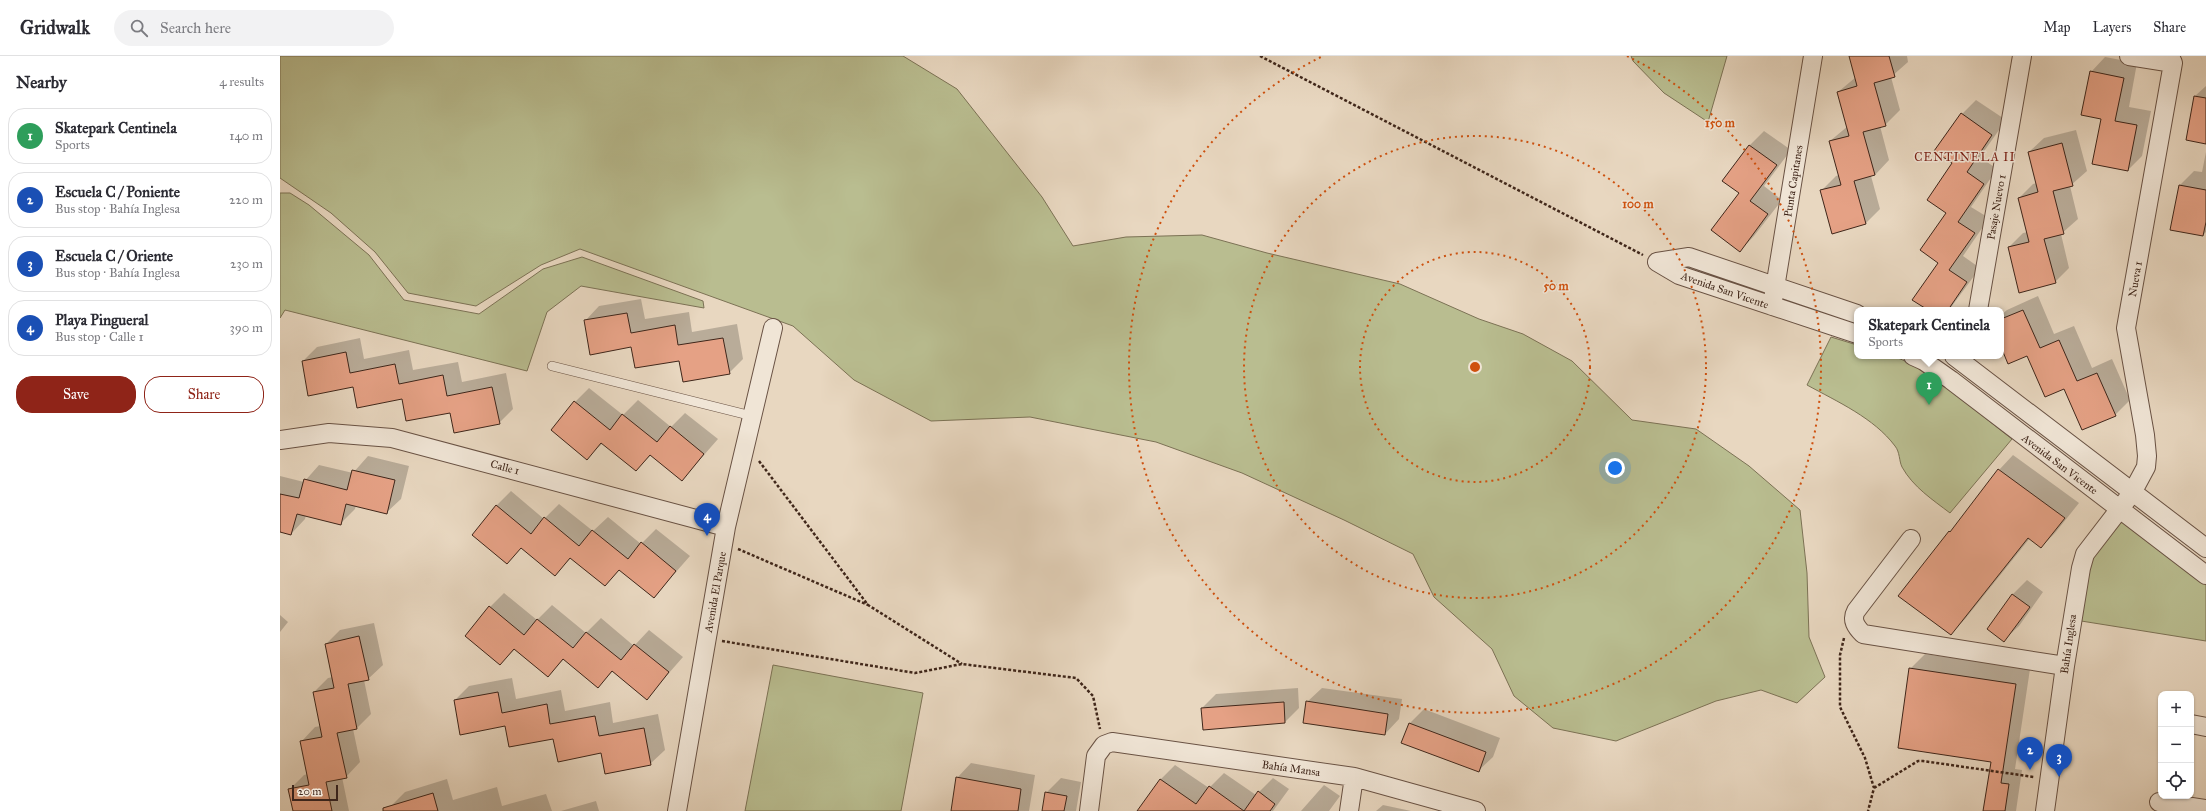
<!DOCTYPE html>
<html lang="en">
<head>
<meta charset="utf-8">
<style>
  :root { --surface:#fff; --page:#f2f2f3; --text:#2b2b33; --muted:#7c7c81; --line:#e1e1e2; --accent:#8f2418 }
  body { margin:0; font-family:"IM FELL Great Primer",serif; background:var(--page); color:var(--text) }
  .controls { position:absolute; right:12px; bottom:12px; display:grid; overflow:hidden; border-radius:8px; box-shadow:0 1px 3px #0004 }
  .controls button { width:36px; height:36px; display:grid; place-items:center; padding:0; border:0; border-bottom:1px solid var(--line); background:var(--surface); color:var(--text); font:20px sans-serif }
  .scale { position:absolute; left:12px; bottom:10px; width:46px; box-sizing:border-box; padding-left:4px; border:2px solid #3f261a; border-top:0; font-size:11px; line-height:14px; white-space:nowrap; color:#3f261a; -webkit-text-stroke:3px #f0e5d6; paint-order:stroke }
  .you { position:absolute; left:1335px; top:412px; width:14px; height:14px; margin:-10px; border:3px solid #fff; border-radius:50%; background:#1a73e8; box-shadow:0 0 0 6px #1a73e833 }
  .badge { display:grid; place-items:center; width:26px; height:26px; border-radius:50%; background:var(--accent); color:#fff; font-size:13px; font-weight:700 }
  .pin { position:absolute; translate:-50% -33px; filter:drop-shadow(0 1px 2px #0008) }
  .pin::after { content:''; position:absolute; top:21px; width:14px; height:12px; background:inherit; clip-path:polygon(0 0,100% 0,50% 100%) }
  .popup { position:absolute; left:1574px; top:251px; width:150px; height:52px; box-sizing:border-box; display:grid; place-content:center; border-radius:8px; background:var(--surface); filter:drop-shadow(0 1px 3px #0005); font-size:13px; white-space:nowrap; color:var(--muted) }
  .popup b { font-size:15px; color:var(--text) }
  .popup::after { content:''; position:absolute; left:50%; top:100%; margin-left:-8px; border:8px solid transparent; border-top-color:var(--surface) }
  .list { margin:0; padding:0; list-style:none }
  h2 { display:flex; justify-content:space-between; align-items:center; height:52px; margin:0; padding:0 16px; font-size:17px }
  h2 small { font-size:13px; font-weight:400; color:var(--muted) }
  .list li { display:grid; grid-template-columns:26px 1fr auto; gap:12px; align-items:center; box-sizing:border-box; height:56px; margin:0 8px 8px; padding:0 8px; border:1px solid var(--line); border-radius:16px }
  .list b { display:block; font-size:15px; white-space:nowrap }
  .list p { margin:0; font-size:13px; white-space:nowrap; color:var(--muted) }
  .list em { font-size:13px; font-style:normal; color:var(--muted) }
  .actions { display:flex; gap:8px; padding:12px 16px }
  .actions a { flex:1; padding:9px 0; border:1px solid var(--accent); border-radius:16px; text-align:center; font-size:14px; color:var(--accent) }
  .actions .main { background:var(--accent); color:#fff }
  .icon { flex:none; width:22px; height:22px; fill:none; stroke:currentColor; stroke-width:2; stroke-linecap:round; stroke-linejoin:round }
  .map { position:relative; flex:none; width:1926px; height:755px; overflow:hidden }
  header { display:flex; align-items:center; gap:24px; box-sizing:border-box; height:56px; padding:0 20px; background:var(--surface); border-bottom:1px solid var(--line) }
  header strong { font-size:19px }
  nav { display:flex; gap:22px; margin-inline-start:auto; font-size:14px }
  .search { width:280px; height:36px; background:var(--page); display:flex; align-items:center; gap:10px; box-sizing:border-box; padding:0 14px; border-radius:22px; color:var(--muted); font-size:15px }
  main { display:flex }
  aside { flex:1; background:var(--surface) }
  .map>svg:first-child { display:block }
  .green { fill:#b9bd90; stroke:#7c7255 }
  .shadow { fill:#0003 }
  .building { fill:#e5a185; stroke:#3f261a }
  .lines { fill:none; stroke-linecap:round; stroke-linejoin:round }
  .lane-casing { stroke:#695244; stroke-width:10 }
  .street-casing { stroke:#695244; stroke-width:20 }
  .path { stroke:#3f261a; stroke-width:2.5; stroke-dasharray:3 2; stroke-linecap:butt }
  .lane { stroke:#f0e5d6; stroke-width:9 }
  .street { stroke:#f0e5d6; stroke-width:18 }
  .ring { fill:none; stroke:#cf510e; stroke-width:2; stroke-dasharray:2 4 }
  .labels { text-anchor:middle; stroke-width:3; stroke-linejoin:round; paint-order:stroke }
  .street-label { font-size:11px; fill:#3f261a; stroke:#f0e5d6 }
  .neighbourhood-label { font-size:12px; letter-spacing:1px; fill:#7a1f14; stroke:#f0e5d6 }
  .centre { fill:#cf510e; stroke:#f0e5d6; stroke-width:2 }
  .ring-label { font-size:12px; text-anchor:middle; font-weight:bold; fill:#cf510e; stroke:#f0e5d6; stroke-width:3; stroke-linejoin:round; paint-order:stroke }
</style>
</head>
<body>
<header>
<strong>Gridwalk</strong>
<div class="search"><svg class="icon" aria-label="search" viewBox="0 0 24 24"><circle cx="10" cy="10" r="6"/><path d="M15 15l6 6"/></svg>Search here</div>
<nav><a>Map</a><a>Layers</a><a>Share</a></nav>
</header>
<main>
<aside>
<h2>Nearby<small>4 results</small></h2>
<ul class="list">
<li><span class="badge" style="background:#2e9e5b">1</span><div><b>Skatepark Centinela</b><p>Sports</p></div><em>140 m</em></li>
<li><span class="badge" style="background:#1a4fb4">2</span><div><b>Escuela C / Poniente</b><p>Bus stop · Bahía Inglesa</p></div><em>220 m</em></li>
<li><span class="badge" style="background:#1a4fb4">3</span><div><b>Escuela C / Oriente</b><p>Bus stop · Bahía Inglesa</p></div><em>230 m</em></li>
<li><span class="badge" style="background:#1a4fb4">4</span><div><b>Playa Pingueral</b><p>Bus stop · Calle 1</p></div><em>390 m</em></li>
</ul>
<div class="actions"><a class="main">Save</a><a>Share</a></div>
</aside>
<div class="map">
<svg width="1926" height="755" viewBox="0 0 1926 755">
  <rect width="100%" height="100%" fill="#e8d7c0"/>
  <filter id="stains"><feTurbulence type="fractalNoise" baseFrequency=".005" numOctaves="4"/><feColorMatrix values="0 0 0 0 .2 0 0 0 0 .09 0 0 0 0 .02 0 0 0 .5 -.17"/></filter>
  <radialGradient id="worn" r=".72"><stop offset=".6" stop-color="#630" stop-opacity="0"/><stop offset="1" stop-color="#630" stop-opacity=".3"/></radialGradient>
  <path class="green" d="M 0,0 L 623,0 L 677,33 L 762,141 L 793,190 L 846,181 L 922,179 L 987,197 L 1120,228 L 1199,263 L 1243,278 L 1292,305 L 1352,364 L 1416,373 L 1469,410 L 1520,454 L 1527,517 L 1529,581 L 1545,621 L 1517,647 L 1481,634 L 1436,645 L 1336,685 L 1273,672 L 1234,640 L 1212,593 L 1154,541 L 1133,498 L 1064,464 L 962,417 L 876,386 L 750,361 L 651,365 L 574,324 L 513,270 L 300,193 L 261,209 L 196,250 L 128,237 L 95,196 L 51,157 L 0,122 Z
    M 1351,0 L 1447,0 L 1428,66 L 1384,37 L 1353,5 Z
    M 0,137 L 10,137 L 29,149 L 89,199 L 124,244 L 199,258 L 263,213 L 302,201 L 423,245 L 424,252 L 301,230 L 267,256 L 247,315 L 5,254 L 0,262 Z
    M 1551,281 L 1577,289 L 1577,300 C 1588,300 1600,298 1611,300 C 1637,304 1708,365 1732,383 L 1670,457 C 1653,444 1633,431 1622,411 C 1619,405 1620,396 1615,390 C 1594,362 1558,346 1527,329 Z
    M 1838,460 L 1926,528 L 1926,585 L 1795,564 L 1808,499 Z
    M 493,609 L 643,637 L 621,755 L 465,755 Z"/>
  <path class="shadow" d="M 1570,0 L 1627,0 L 1628,6 L 1611,21 L 1620,54 L 1605,69 L 1600,70 L 1609,104 L 1595,119 L 1591,120 L 1600,153 L 1585,168 L 1541,135 L 1556,120 L 1559,119 L 1550,85 L 1568,70 L 1558,36 L 1576,21 Z
    M 1825,1 L 1857,7 L 1849,51 L 1871,55 L 1862,100 L 1848,114 L 1811,16 Z
    M 1926,30 L 1926,87 L 1915,40 Z
    M 1696,44 L 1726,64 L 1700,101 L 1717,113 L 1691,151 L 1709,162 L 1683,200 L 1700,212 L 1669,254 L 1649,254 L 1659,206 L 1682,58 Z
    M 1796,74 L 1807,115 L 1790,130 L 1798,163 L 1781,178 L 1789,212 L 1775,226 L 1729,191 L 1743,177 L 1748,176 L 1739,142 L 1753,128 L 1757,127 L 1749,96 L 1764,82 Z
    M 1484,75 L 1511,94 L 1484,130 L 1502,144 L 1474,180 L 1460,195 L 1460,137 L 1444,124 L 1470,89 Z
    M 1926,96 L 1926,176 L 1923,179 L 1900,129 L 1914,115 L 1922,116 Z
    M 1758,240 L 1774,278 L 1794,270 L 1812,312 L 1832,303 L 1850,344 L 1835,359 L 1784,331 L 1748,299 L 1721,288 L 1721,259 L 1727,254 Z
    M 361,243 L 365,263 L 409,256 L 412,276 L 457,268 L 463,303 L 449,317 L 352,290 L 305,265 L 319,250 Z
    M 80,282 L 84,303 L 129,294 L 133,314 L 178,306 L 182,326 L 226,317 L 233,353 L 219,367 L 74,329 L 23,305 L 37,291 Z
    M 309,332 L 343,359 L 358,344 L 391,371 L 405,357 L 438,383 L 402,424 L 371,399 L 356,414 L 323,387 L 307,402 L 295,346 Z
    M 1733,399 L 1799,447 L 1775,477 L 1761,491 L 1750,482 L 1685,563 L 1671,578 L 1670,476 L 1719,414 Z
    M 88,400 L 129,410 L 121,443 L 106,457 L 76,449 L 75,453 L 61,467 L 26,459 L 25,463 L 11,478 L 0,475 L 0,420 L 24,426 L 39,409 L 73,417 Z
    M 231,435 L 264,463 L 279,448 L 313,475 L 328,461 L 361,488 L 376,473 L 410,500 L 374,541 L 340,513 L 325,529 L 291,502 L 275,518 L 242,491 L 227,506 L 216,450 Z
    M 1747,524 L 1763,536 L 1739,570 L 1724,584 L 1732,539 Z
    M 224,537 L 257,564 L 272,549 L 306,577 L 321,562 L 354,590 L 369,574 L 403,601 L 367,642 L 333,615 L 318,631 L 284,603 L 268,620 L 235,593 L 220,608 L 210,551 Z
    M 0,559 L 8,566 L 0,576 Z
    M 94,567 L 103,609 L 88,623 L 84,624 L 91,658 L 77,672 L 73,673 L 80,706 L 66,721 L 62,721 L 69,755 L 14,755 L 10,733 L 24,719 L 28,718 L 21,686 L 35,671 L 41,670 L 34,636 L 48,622 L 53,621 L 46,588 L 60,574 Z
    M 1645,598 L 1750,613 L 1735,713 L 1742,714 L 1736,755 L 1704,755 L 1712,705 L 1630,613 Z
    M 232,622 L 236,643 L 281,634 L 285,655 L 330,646 L 333,667 L 378,658 L 385,694 L 370,708 L 225,669 L 175,644 L 189,630 Z
    M 1018,632 L 1019,652 L 1005,666 L 922,652 L 936,638 Z
    M 1042,632 L 1122,643 L 1119,663 L 1105,678 L 1027,646 Z
    M 1144,653 L 1220,682 L 1213,701 L 1198,715 L 1122,686 L 1130,667 Z
    M 691,707 L 755,719 L 749,755 L 672,755 L 677,722 Z
    M 895,709 L 929,732 L 944,717 L 976,739 L 993,722 L 1009,733 L 993,755 L 858,755 L 881,723 Z
    M 781,722 L 801,726 L 796,755 L 763,755 L 766,737 Z
    M 167,723 L 173,744 L 217,731 L 222,750 L 266,738 L 272,755 L 112,755 L 111,750 L 125,736 Z
    M 1044,729 L 1060,740 L 1049,755 L 1021,755 Z
    M 316,745 L 319,755 L 281,755 Z
    M 1103,749 L 1131,755 L 1096,755 Z"/>
  <path class="building" d="M 1569,0 L 1609,0 L 1615,21 L 1594,27 L 1606,70 L 1583,76 L 1595,119 L 1574,125 L 1586,168 L 1552,178 L 1540,134 L 1561,129 L 1549,85 L 1569,80 L 1557,36 L 1577,30 Z
    M 1810,15 L 1844,22 L 1835,65 L 1857,69 L 1848,115 L 1812,108 L 1821,63 L 1801,59 Z
    M 1914,40 L 1926,42 L 1926,88 L 1906,84 Z
    M 1681,57 L 1712,79 L 1687,116 L 1704,128 L 1678,166 L 1695,177 L 1669,214 L 1687,226 L 1668,254 L 1648,254 L 1632,244 L 1658,207 L 1640,194 L 1666,157 L 1647,144 L 1672,107 L 1654,95 Z
    M 1782,87 L 1793,130 L 1773,135 L 1784,178 L 1764,183 L 1776,227 L 1739,237 L 1728,191 L 1749,186 L 1738,142 L 1758,136 L 1748,96 Z
    M 1469,89 L 1497,109 L 1470,145 L 1488,158 L 1460,196 L 1431,174 L 1459,137 L 1442,125 Z
    M 1899,129 L 1926,134 L 1926,166 L 1923,180 L 1890,174 Z
    M 1743,254 L 1760,292 L 1779,284 L 1797,325 L 1817,317 L 1836,360 L 1802,374 L 1784,333 L 1765,341 L 1747,300 L 1728,308 L 1721,291 L 1721,263 Z
    M 347,257 L 351,277 L 395,269 L 398,289 L 443,282 L 450,318 L 403,326 L 399,305 L 355,312 L 351,291 L 310,299 L 304,264 Z
    M 66,296 L 70,317 L 115,308 L 119,328 L 163,319 L 167,340 L 212,331 L 220,368 L 174,377 L 170,357 L 126,365 L 122,343 L 77,352 L 73,331 L 28,340 L 22,305 Z
    M 294,345 L 330,374 L 342,358 L 377,386 L 390,370 L 424,398 L 402,425 L 370,399 L 356,415 L 321,387 L 307,404 L 271,374 Z
    M 1718,413 L 1785,462 L 1761,492 L 1748,482 L 1671,579 L 1618,540 L 1669,475 L 1670,476 Z
    M 72,414 L 115,424 L 107,458 L 66,448 L 61,469 L 17,458 L 11,479 L 0,476 L 0,438 L 19,442 L 24,423 L 67,434 Z
    M 216,449 L 251,478 L 264,461 L 299,490 L 312,474 L 348,503 L 361,486 L 396,515 L 374,542 L 339,514 L 325,530 L 290,502 L 275,520 L 241,492 L 227,508 L 192,479 Z
    M 1732,538 L 1750,551 L 1724,586 L 1707,573 Z
    M 209,550 L 244,579 L 257,563 L 293,592 L 306,576 L 341,604 L 354,588 L 389,616 L 367,644 L 332,615 L 318,632 L 283,603 L 268,621 L 234,593 L 220,609 L 185,580 Z
    M 79,580 L 89,624 L 68,628 L 77,673 L 57,677 L 67,722 L 46,726 L 52,755 L 13,755 L 8,733 L 29,729 L 20,685 L 42,681 L 33,636 L 54,632 L 45,588 Z
    M 1629,612 L 1736,628 L 1721,727 L 1729,728 L 1725,755 L 1703,755 L 1711,706 L 1618,692 Z
    M 218,636 L 222,657 L 267,648 L 270,668 L 315,660 L 319,680 L 364,672 L 371,709 L 325,718 L 321,697 L 278,706 L 273,683 L 229,691 L 225,670 L 180,679 L 174,644 Z
    M 1026,645 L 1108,658 L 1105,679 L 1023,667 Z
    M 1004,646 L 1005,667 L 923,674 L 921,652 Z
    M 1129,667 L 1206,696 L 1199,716 L 1121,687 Z
    M 676,721 L 741,733 L 738,755 L 671,755 Z
    M 880,723 L 916,748 L 929,730 L 964,755 L 978,735 L 995,748 L 990,755 L 857,755 Z
    M 765,736 L 787,740 L 784,755 L 762,755 Z
    M 153,737 L 158,755 L 103,755 L 103,752 Z"/>
  <g class="lines">
    <defs>
      <path id="lane" d="M 272,310 L 472,360"/>
      <path id="street" d="M 1849,0 L 1893,7
        M 1377,206 L 1399,219 L 1577,278
        M 1377,206 L 1409,201 L 1577,258
        M 1492,250 L 1533,0
        M 1698,254 L 1742,0
        M 1633,300 L 1644,305 L 1671,324 L 1926,519
        M 1674,300 L 1926,492
        M 0,384 L 49,377 L 112,382 L 446,471
        M 1631,483 L 1576,555 C 1571,564 1576,571 1583,578 L 1785,610
        M 1911,668 L 1926,671
        M 1879,746 L 1926,753
        M 397,755 L 446,471 L 493,272
        M 809,755 L 816,700 L 824,689 L 832,686 L 1074,721 L 1196,755
        M 1069,755 L 1074,721
        M 1765,755 L 1785,610 L 1801,512 L 1805,498 L 1852,437 L 1866,411 L 1867,400 L 1865,379 L 1846,272 L 1893,7 L 1890,0"/>
    </defs>
    <use href="#lane" class="lane-casing"/>
    <use href="#street" class="street-casing"/>
    <path class="path" d="M 980,0 L 1363,199
      M 479,405 L 588,549 L 682,608
      M 458,493 L 588,549
      M 1564,582 L 1560,599 L 1560,651 L 1585,702 L 1594,732 L 1588,755
      M 442,585 L 635,617 L 682,608 L 796,622 L 813,640 L 820,673
      M 1594,732 L 1638,705 L 1643,705 L 1754,721"/>
    <use href="#lane" class="lane"/>
    <use href="#street" class="street"/>
  </g>
  <g class="ring">
    <circle cx="1195" cy="311" r="115"/>
    <circle cx="1195" cy="311" r="231"/>
    <path d="M1347 0A346 346 0 1 1 1043 0"/>
  </g>
  <g class="labels">
    <g class="street-label">
      <text transform="translate(1513 125) rotate(-81)" y="4">Punta Capitanes</text>
      <text transform="translate(1716 151) rotate(-80)" y="4">Pasaje Nuevo 1</text>
      <text transform="translate(1855 223) rotate(-80)" y="4">Nueva 1</text>
      <text transform="translate(1445 234) rotate(19)" y="4">Avenida San Vicente</text>
      <text transform="translate(1780 408) rotate(37)" y="4">Avenida San Vicente</text>
      <text transform="translate(225 411) rotate(15)" y="4">Calle 1</text>
      <text transform="translate(435 536) rotate(-80)" y="4">Avenida El Parque</text>
      <text transform="translate(1788 588) rotate(-82)" y="4">Bahía Inglesa</text>
      <text transform="translate(1011 712) rotate(8)" y="4">Bahía Mansa</text>
    </g>
    <g class="neighbourhood-label">
      <text x="1685" y="105">CENTINELA II</text>
    </g>
  </g>
  <circle cx="1195" cy="311" r="6" class="centre"/>
  <g class="ring-label">
    <text x="1440" y="71">150 m</text>
    <text x="1358" y="152">100 m</text>
    <text x="1276" y="234">50 m</text>
  </g>
  <rect width="100%" height="100%" filter="url(#stains)"/>
  <rect width="100%" height="100%" fill="url(#worn)"/>
</svg>
<div class="controls">
<button>+</button>
<button>−</button>
<button><svg class="icon" aria-label="locate" viewBox="0 0 24 24"><circle cx="12" cy="12" r="6"/><path d="M12 2v4M12 18v4M2 12h4M18 12h4"/></svg></button>
</div>
<div class="scale">20 m</div>
<div class="you"></div>
<div class="pin badge" style="left:1649px;top:349px;background:#2e9e5b">1</div>
<div class="popup"><b>Skatepark Centinela</b>Sports</div>
<div class="pin badge" style="left:1750px;top:714px;background:#1a4fb4">2</div>
<div class="pin badge" style="left:1779px;top:721px;background:#1a4fb4">3</div>
<div class="pin badge" style="left:427px;top:480px;background:#1a4fb4">4</div>
</div>
</main>
</body>
</html>
